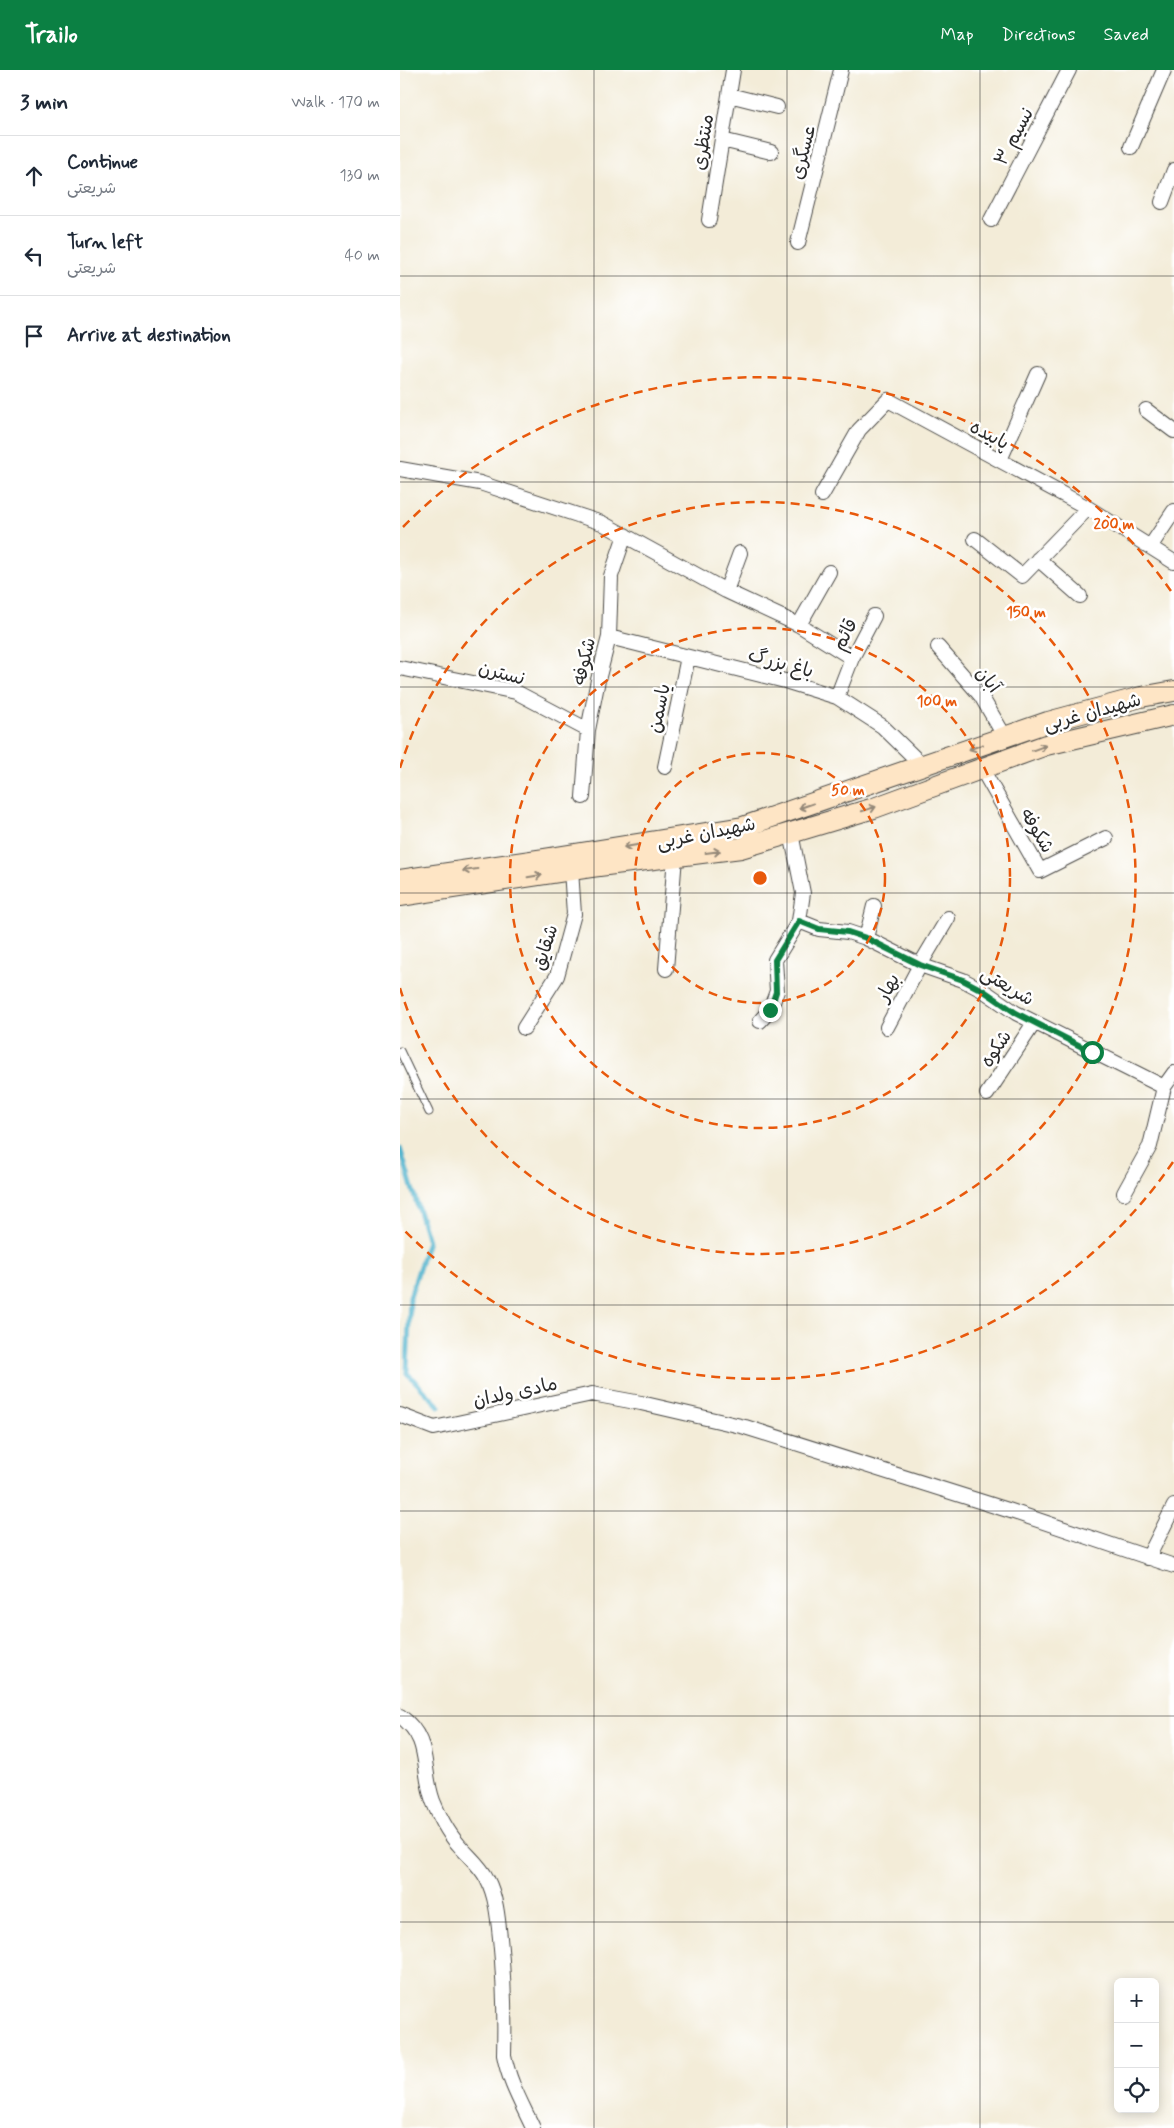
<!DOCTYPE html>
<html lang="en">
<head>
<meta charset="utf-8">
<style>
  :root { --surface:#fff; --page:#f2f2f3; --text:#1f2937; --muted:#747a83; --line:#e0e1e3; --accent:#0b8043 }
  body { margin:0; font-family:Mynerve,"Playpen Sans Arabic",sans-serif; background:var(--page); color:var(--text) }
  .controls { position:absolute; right:15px; bottom:15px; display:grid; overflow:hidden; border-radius:8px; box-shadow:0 2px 12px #0003 }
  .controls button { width:45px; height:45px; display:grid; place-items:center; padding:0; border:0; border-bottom:1px solid var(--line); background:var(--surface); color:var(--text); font:25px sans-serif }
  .stop { position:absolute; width:15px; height:15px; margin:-11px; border:4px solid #0b8043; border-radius:50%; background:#fff }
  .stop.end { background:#0b8043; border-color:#fff; box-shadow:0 1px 5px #0008 }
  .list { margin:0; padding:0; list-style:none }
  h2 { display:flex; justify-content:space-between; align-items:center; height:65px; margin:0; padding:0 20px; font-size:21px }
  h2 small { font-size:16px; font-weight:400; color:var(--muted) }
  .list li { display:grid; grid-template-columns:32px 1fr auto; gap:15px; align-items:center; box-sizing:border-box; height:80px; padding:0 20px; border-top:1px solid var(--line) }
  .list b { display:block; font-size:19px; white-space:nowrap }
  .list p { margin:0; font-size:16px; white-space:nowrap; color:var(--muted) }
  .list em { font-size:16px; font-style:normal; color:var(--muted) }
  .icon { flex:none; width:28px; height:28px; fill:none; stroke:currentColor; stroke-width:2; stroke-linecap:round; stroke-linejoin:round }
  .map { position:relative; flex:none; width:774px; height:2058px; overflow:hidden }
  header { display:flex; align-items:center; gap:30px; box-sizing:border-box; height:70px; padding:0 25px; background:var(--accent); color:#fff }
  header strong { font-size:24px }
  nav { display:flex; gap:28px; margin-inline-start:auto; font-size:18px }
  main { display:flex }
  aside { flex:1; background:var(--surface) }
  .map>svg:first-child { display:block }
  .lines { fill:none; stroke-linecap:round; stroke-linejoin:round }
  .stream { stroke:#4cb1cb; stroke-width:5 }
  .lane-casing { stroke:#494845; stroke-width:9 }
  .street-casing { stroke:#494845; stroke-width:16 }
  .secondary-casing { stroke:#494845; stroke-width:22 }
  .lane { stroke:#fff; stroke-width:7 }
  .street { stroke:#fff; stroke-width:14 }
  .secondary { stroke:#fee5c5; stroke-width:20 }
  .oneway { stroke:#948878 }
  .route { stroke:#0b8043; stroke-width:6 }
  .grid { fill:none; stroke:#2b2b2b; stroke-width:1; stroke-opacity:0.55 }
  .ring { fill:none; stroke:#e8590c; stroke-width:2.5; stroke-dasharray:9 6 }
  .labels { text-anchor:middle; stroke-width:5; stroke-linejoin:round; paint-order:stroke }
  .street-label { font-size:19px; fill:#2b2b2b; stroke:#fff }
  .centre { fill:#e8590c; stroke:#fff; stroke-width:2.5 }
  .ring-label { font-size:15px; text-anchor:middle; font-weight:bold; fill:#e8590c; stroke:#fff; stroke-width:5; stroke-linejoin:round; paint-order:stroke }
</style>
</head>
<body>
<header>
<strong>Trailo</strong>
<nav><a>Map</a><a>Directions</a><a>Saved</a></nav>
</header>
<main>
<aside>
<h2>3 min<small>Walk · 170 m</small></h2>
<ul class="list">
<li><svg class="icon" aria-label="ahead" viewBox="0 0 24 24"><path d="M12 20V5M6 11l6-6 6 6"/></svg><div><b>Continue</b><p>شریعتی</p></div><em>130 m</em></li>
<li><svg class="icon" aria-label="left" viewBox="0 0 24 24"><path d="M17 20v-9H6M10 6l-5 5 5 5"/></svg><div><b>Turn left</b><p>شریعتی</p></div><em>40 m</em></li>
<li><svg class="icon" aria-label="arrive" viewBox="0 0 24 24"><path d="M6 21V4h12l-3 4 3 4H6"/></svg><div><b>Arrive at destination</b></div></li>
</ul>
</aside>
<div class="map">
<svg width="774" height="2058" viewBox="0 0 774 2058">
  <rect width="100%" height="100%" fill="#fff"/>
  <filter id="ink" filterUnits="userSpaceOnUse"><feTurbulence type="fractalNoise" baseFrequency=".02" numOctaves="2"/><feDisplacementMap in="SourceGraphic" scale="10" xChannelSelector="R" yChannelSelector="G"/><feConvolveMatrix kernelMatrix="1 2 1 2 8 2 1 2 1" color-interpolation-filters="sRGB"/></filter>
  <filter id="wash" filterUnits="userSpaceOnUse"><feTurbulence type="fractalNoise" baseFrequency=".0096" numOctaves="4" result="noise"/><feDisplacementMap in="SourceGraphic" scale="20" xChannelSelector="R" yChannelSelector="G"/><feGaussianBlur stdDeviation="1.12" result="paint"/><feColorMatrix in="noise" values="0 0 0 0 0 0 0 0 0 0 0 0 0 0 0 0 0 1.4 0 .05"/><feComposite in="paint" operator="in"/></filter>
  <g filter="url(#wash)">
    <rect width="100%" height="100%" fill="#f3ecd8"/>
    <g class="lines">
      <path class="stream" d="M 0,1078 L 28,1171 L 10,1227 L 7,1303 L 39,1336"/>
    </g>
  </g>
  <g filter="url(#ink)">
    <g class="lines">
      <defs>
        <path id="lane" d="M 0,981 L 29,1042"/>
        <path id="street" d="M 329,25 L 377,37
          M 322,70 L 371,82
          M 731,77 L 764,0
          M 762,132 L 774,100
          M 309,150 L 333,0
          M 591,150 L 669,0
          M 398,173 L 441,0
          M 746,340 L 774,361
          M 600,390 L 638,304
          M 0,399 L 80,413 L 202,453 L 326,521 L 399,555 L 452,588
          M 422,425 L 459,360 L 488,330 L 688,438 L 774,492
          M 575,469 L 622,506 L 688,438
          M 750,477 L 774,441
          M 638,489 L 680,526
          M 326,521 L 340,483
          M 399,555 L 429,502
          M 209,567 L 385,611 L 437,627 L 482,656 L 522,695
          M 538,577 L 581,626 L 605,667
          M 0,598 L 116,622 L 188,660
          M 437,627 L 452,588 L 474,546
          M 265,697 L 288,587
          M 582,699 L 640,801 L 706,768
          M 183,727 L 188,660 L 198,610 L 209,567 L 211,506 L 225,465
          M 399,851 L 419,859 L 448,862 L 466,868 L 520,895 L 563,910 L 584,921 L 616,943 L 764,1017
          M 466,868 L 474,836
          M 266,899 L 275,787
          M 360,951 L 370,940 L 377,921 L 375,890 L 399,851 L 403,823 L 391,763
          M 487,957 L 520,895 L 548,848
          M 124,958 L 157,906 L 174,844 L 171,800
          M 587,1024 L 634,953
          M 724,1123 L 750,1076 L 764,1017 L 774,1003
          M 0,1345 L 34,1358 L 192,1324 L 241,1333 L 345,1357 L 611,1441 L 774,1496
          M 748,1488 L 774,1436
          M 0,1646 C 32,1669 21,1698 33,1731 C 38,1744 48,1763 58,1774 C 67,1785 81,1796 87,1809 C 96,1826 98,1848 100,1868 C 104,1907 105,1946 104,1985 C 109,2012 122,2034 133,2058"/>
        <path id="secondary" d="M 0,810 L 145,789 L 343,757 L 648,652 L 741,627 L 774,621
          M 0,826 L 191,797 L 341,778 L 474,738 L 646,675 L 774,645"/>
      </defs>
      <use href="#lane" class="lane-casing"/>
      <use href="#street" class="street-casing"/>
      <use href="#secondary" class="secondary-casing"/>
      <use href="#lane" class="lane"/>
      <use href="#street" class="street"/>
      <use href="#secondary" class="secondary"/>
    </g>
    <defs><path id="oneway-shaft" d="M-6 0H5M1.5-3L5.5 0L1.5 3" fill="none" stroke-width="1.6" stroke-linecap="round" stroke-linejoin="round" transform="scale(1.25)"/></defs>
    <g class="oneway">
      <use href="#oneway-shaft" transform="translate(576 677) rotate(161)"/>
      <use href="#oneway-shaft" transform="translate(639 678) rotate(-20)"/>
      <use href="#oneway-shaft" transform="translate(406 736) rotate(161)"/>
      <use href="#oneway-shaft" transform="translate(469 739) rotate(-18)"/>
      <use href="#oneway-shaft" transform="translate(231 776) rotate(171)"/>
      <use href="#oneway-shaft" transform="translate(313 782) rotate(-7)"/>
      <use href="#oneway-shaft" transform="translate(70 800) rotate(172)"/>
      <use href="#oneway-shaft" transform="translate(135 806) rotate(-9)"/>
    </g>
  </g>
  <g class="lines" filter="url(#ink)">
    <path class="route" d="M 370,940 L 376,922 L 375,890 L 399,851 L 419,859 L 448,862 L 466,868 L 520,895 L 563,910 L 584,921 L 616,943 L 692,982"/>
  </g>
  <path class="grid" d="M 194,0 L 194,2058M 387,0 L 387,2058M 580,0 L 580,2058M 0,206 L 774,206M 0,412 L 774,412M 0,617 L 774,617M 0,823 L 774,823M 0,1029 L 774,1029M 0,1235 L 774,1235M 0,1441 L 774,1441M 0,1646 L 774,1646M 0,1852 L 774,1852"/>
  <g class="ring">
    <circle cx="360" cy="808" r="125"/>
    <circle cx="360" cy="808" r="250"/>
    <path d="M0 698A376 376 0 1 1 0 918"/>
    <path d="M773 1092A501 501 0 0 1 3 1159M3 457A501 501 0 0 1 773 524"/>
  </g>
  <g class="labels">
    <g class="street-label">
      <text transform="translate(613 66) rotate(-62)" y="7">نسیم ۳</text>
      <text transform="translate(302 72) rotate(-81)" y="7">منتظری</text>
      <text transform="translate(402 82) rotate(-76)" y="7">عسگری</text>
      <text transform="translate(590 364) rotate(28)" y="7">پابیده</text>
      <text transform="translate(444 564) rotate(-63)" y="7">قائم</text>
      <text transform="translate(183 591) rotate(-77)" y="7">شکوفه</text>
      <text transform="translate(381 592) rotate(15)" y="7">باغ بزرگ</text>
      <text transform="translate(102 602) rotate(15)" y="7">نسترن</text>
      <text transform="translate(589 609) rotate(52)" y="7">آبان</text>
      <text transform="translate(258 638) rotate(-78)" y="7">یاسمن</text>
      <text transform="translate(692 641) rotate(-15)" y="7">شهیدان غربی</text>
      <text transform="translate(638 760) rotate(60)" y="7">شکوفه</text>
      <text transform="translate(306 762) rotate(-11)" y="7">شهیدان غربی</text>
      <text transform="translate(144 877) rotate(-72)" y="7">شقایق</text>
      <text transform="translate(608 915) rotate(31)" y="7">شریعتی</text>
      <text transform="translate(487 917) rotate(-62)" y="7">بهار</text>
      <text transform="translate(595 978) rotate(-56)" y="7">شکوه</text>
      <text transform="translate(115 1321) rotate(-12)" y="7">مادی ولدان</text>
    </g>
  </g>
  <circle cx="360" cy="808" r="8" class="centre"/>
  <g class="ring-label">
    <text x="714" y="459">200 m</text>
    <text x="626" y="547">150 m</text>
    <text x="537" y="636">100 m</text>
    <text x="448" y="725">50 m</text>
  </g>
</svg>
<div class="controls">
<button>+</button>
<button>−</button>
<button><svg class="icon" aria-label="locate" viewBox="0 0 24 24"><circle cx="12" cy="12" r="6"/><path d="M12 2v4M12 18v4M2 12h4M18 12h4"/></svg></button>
</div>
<div class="stop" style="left:692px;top:982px"></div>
<div class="stop end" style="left:370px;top:940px"></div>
</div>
</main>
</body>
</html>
